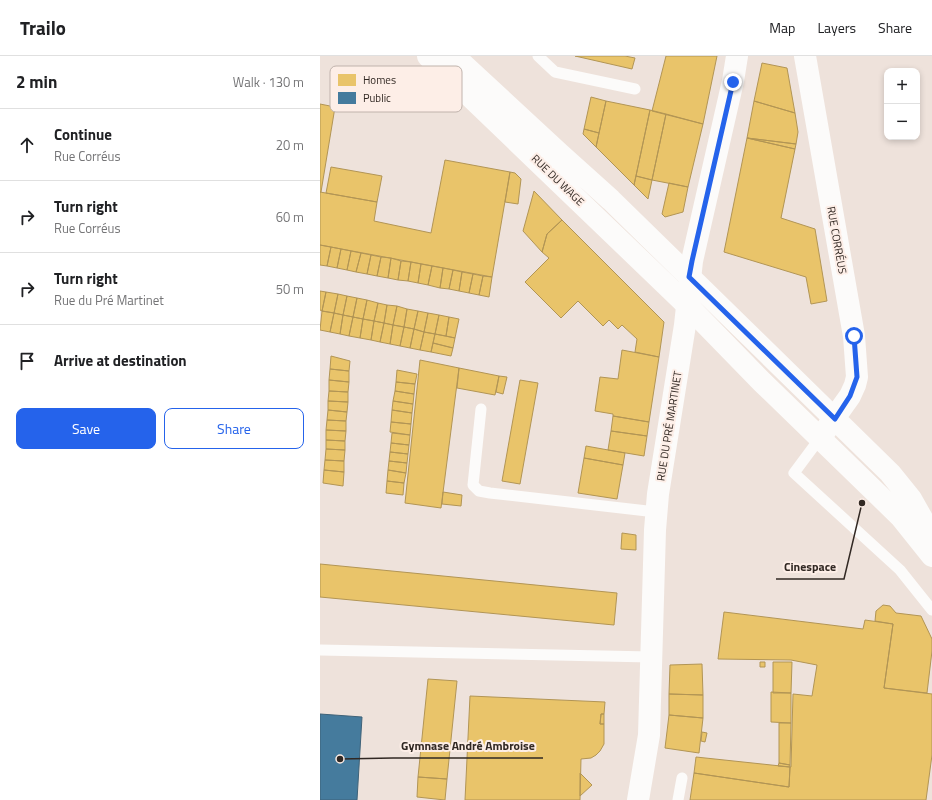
<!DOCTYPE html>
<html lang="en">
<head>
<meta charset="utf-8">
<style>
  :root { --surface:#fff; --page:#f2f2f2; --text:#202124; --muted:#757577; --line:#e0e0e0; --accent:#2563eb }
  body { margin:0; font-family:"Titillium Web",sans-serif; background:var(--page); color:var(--text) }
  .controls { position:absolute; right:12px; top:12px; display:grid; overflow:hidden; border-radius:8px; box-shadow:0 2px 6px #0003 }
  .controls button { width:36px; height:36px; display:grid; place-items:center; padding:0; border:0; border-bottom:1px solid var(--line); background:var(--surface); color:var(--text); font:20px sans-serif }
  .stop { position:absolute; width:12px; height:12px; margin:-9px; border:3px solid #2563eb; border-radius:50%; background:#fff }
  .stop.end { background:#2563eb; border-color:#fff; box-shadow:0 1px 4px #0008 }
  .list { margin:0; padding:0; list-style:none }
  h2 { display:flex; justify-content:space-between; align-items:center; height:52px; margin:0; padding:0 16px; font-size:17px }
  h2 small { font-size:13px; font-weight:400; color:var(--muted) }
  .list li { display:grid; grid-template-columns:26px 1fr auto; gap:12px; align-items:center; box-sizing:border-box; height:72px; padding:0 16px; border-top:1px solid var(--line) }
  .list b { display:block; font-size:15px; white-space:nowrap }
  .list p { margin:0; font-size:13px; white-space:nowrap; color:var(--muted) }
  .list em { font-size:13px; font-style:normal; color:var(--muted) }
  .actions { display:flex; gap:8px; padding:12px 16px }
  .actions a { flex:1; padding:9px 0; border:1px solid var(--accent); border-radius:8px; text-align:center; font-size:14px; color:var(--accent) }
  .actions .main { background:var(--accent); color:#fff }
  .icon { flex:none; width:22px; height:22px; fill:none; stroke:currentColor; stroke-width:2; stroke-linecap:round; stroke-linejoin:round }
  .map { position:relative; flex:none; width:612px; height:744px; overflow:hidden }
  header { display:flex; align-items:center; gap:24px; box-sizing:border-box; height:56px; padding:0 20px; background:var(--surface); border-bottom:1px solid var(--line) }
  header strong { font-size:19px }
  nav { display:flex; gap:22px; margin-inline-start:auto; font-size:14px }
  main { display:flex }
  aside { flex:1; background:var(--surface) }
  .map>svg:first-child { display:block }
  .homes { fill:#e9c46a; stroke:#b29555 }
  .public { fill:#457b9d; stroke:#3f6278 }
  .lines { fill:none; stroke-linecap:round; stroke-linejoin:round }
  .lane { stroke:#fcfbfa; stroke-width:11 }
  .street { stroke:#fcfbfa; stroke-width:22 }
  .secondary { stroke:#fcfbfa; stroke-width:22 }
  .route { stroke:#2563eb; stroke-width:5 }
  .labels { text-anchor:middle; stroke-width:4; stroke-linejoin:round; paint-order:stroke }
  .street-label { font-size:11px; fill:#312823; stroke:#fdeee7 }
  .key { fill:#fdeee7; stroke:#c0b3ac; stroke-width:1 }
  .key-label { font-size:11px; fill:#312823 }
  .leader { fill:none; stroke:#312823; stroke-width:1.5 }
  .callout-dot { fill:#312823; stroke:#fdeee7; stroke-width:1.5 }
  .callout-label { font-size:12px; text-anchor:middle; font-weight:bold; fill:#312823; stroke:#fdeee7; stroke-width:4; stroke-linejoin:round; paint-order:stroke }
</style>
</head>
<body>
<header>
<strong>Trailo</strong>
<nav><a>Map</a><a>Layers</a><a>Share</a></nav>
</header>
<main>
<aside>
<h2>2 min<small>Walk · 130 m</small></h2>
<ul class="list">
<li><svg class="icon" aria-label="ahead" viewBox="0 0 24 24"><path d="M12 20V5M6 11l6-6 6 6"/></svg><div><b>Continue</b><p>Rue Corréus</p></div><em>20 m</em></li>
<li><svg class="icon" aria-label="right" viewBox="0 0 24 24"><path d="M7 20v-9h11M14 6l5 5-5 5"/></svg><div><b>Turn right</b><p>Rue Corréus</p></div><em>60 m</em></li>
<li><svg class="icon" aria-label="right" viewBox="0 0 24 24"><path d="M7 20v-9h11M14 6l5 5-5 5"/></svg><div><b>Turn right</b><p>Rue du Pré Martinet</p></div><em>50 m</em></li>
<li><svg class="icon" aria-label="arrive" viewBox="0 0 24 24"><path d="M6 21V4h12l-3 4 3 4H6"/></svg><div><b>Arrive at destination</b></div></li>
</ul>
<div class="actions"><a class="main">Save</a><a>Share</a></div>
</aside>
<div class="map">
<svg width="612" height="744" viewBox="0 0 612 744">
  <rect width="100%" height="100%" fill="#eee2db"/>
  <path class="homes" d="M 255,0 L 305,0 L 315,2 L 312,13 Z
    M 346,0 L 397,0 L 383,68 L 332,55 Z
    M 442,7 L 467,12 L 475,57 L 434,45 Z
    M 271,41 L 286,45 L 279,77 L 264,73 Z
    M 286,45 L 330,54 L 314,129 L 276,91 Z
    M 434,45 L 475,57 L 478,76 L 476,88 L 427,82 Z
    M 0,48 L 15,51 L 1,136 L 0,136 Z
    M 330,54 L 346,58 L 332,124 L 316,120 Z
    M 346,58 L 383,68 L 368,131 L 332,124 Z
    M 264,73 L 279,77 L 276,91 L 263,78 Z
    M 427,82 L 476,88 L 475,93 Z
    M 427,82 L 475,93 L 461,162 L 495,173 L 507,245 L 491,248 L 486,221 L 404,196 Z
    M 125,104 L 190,116 L 172,221 L 0,189 L 0,136 L 57,146 L 54,165 L 111,177 Z
    M 11,111 L 62,120 L 57,146 L 6,137 Z
    M 190,116 L 195,117 L 201,123 L 198,148 L 185,146 Z
    M 316,120 L 332,124 L 328,143 L 314,129 Z
    M 349,127 L 368,131 L 363,156 L 345,161 L 342,158 Z
    M 214,135 L 242,164 L 227,178 L 222,196 L 203,175 Z
    M 242,164 L 344,266 L 339,301 L 315,296 L 317,283 L 302,269 L 298,273 L 289,264 L 283,270 L 258,245 L 241,262 L 205,226 L 229,202 L 222,196 L 227,178 Z
    M 0,189 L 11,191 L 7,210 L 0,209 Z
    M 11,191 L 21,193 L 17,212 L 7,210 Z
    M 21,193 L 31,195 L 27,214 L 17,212 Z
    M 31,195 L 41,197 L 36,216 L 27,214 Z
    M 41,197 L 51,199 L 47,218 L 36,216 Z
    M 51,199 L 61,201 L 57,220 L 47,218 Z
    M 61,201 L 71,202 L 68,222 L 57,220 Z
    M 71,202 L 81,205 L 78,224 L 68,222 Z
    M 81,205 L 91,206 L 88,225 L 78,224 Z
    M 91,206 L 101,208 L 98,227 L 88,225 Z
    M 101,208 L 112,210 L 108,229 L 98,227 Z
    M 112,210 L 123,212 L 120,232 L 108,229 Z
    M 123,212 L 133,214 L 129,233 L 120,232 Z
    M 133,214 L 142,216 L 139,235 L 129,233 Z
    M 142,216 L 153,218 L 149,237 L 139,235 Z
    M 153,218 L 163,220 L 159,239 L 149,237 Z
    M 163,220 L 172,221 L 169,241 L 159,239 Z
    M 0,235 L 6,236 L 2,255 L 0,254 Z
    M 6,236 L 18,238 L 14,257 L 2,255 Z
    M 18,238 L 27,240 L 23,259 L 14,257 Z
    M 27,240 L 37,242 L 33,261 L 23,259 Z
    M 37,242 L 47,244 L 43,263 L 33,261 Z
    M 47,244 L 58,247 L 54,265 L 43,263 Z
    M 58,247 L 67,249 L 64,267 L 54,265 Z
    M 67,249 L 77,250 L 73,269 L 64,267 Z
    M 77,250 L 87,253 L 84,271 L 73,269 Z
    M 87,253 L 98,255 L 94,273 L 84,271 Z
    M 2,255 L 14,257 L 10,276 L 0,274 Z
    M 98,255 L 108,257 L 104,276 L 94,273 Z
    M 14,257 L 23,259 L 20,278 L 10,276 Z
    M 108,257 L 119,259 L 115,278 L 104,276 Z
    M 23,259 L 33,261 L 29,280 L 20,278 Z
    M 119,259 L 129,261 L 126,280 L 115,278 Z
    M 33,261 L 43,263 L 40,282 L 29,280 Z
    M 129,261 L 139,263 L 135,282 L 126,280 Z
    M 43,263 L 54,265 L 51,284 L 40,282 Z
    M 54,265 L 64,267 L 60,286 L 51,284 Z
    M 64,267 L 73,269 L 70,288 L 60,286 Z
    M 73,269 L 84,271 L 80,290 L 70,288 Z
    M 84,271 L 94,273 L 90,292 L 80,290 Z
    M 94,273 L 104,276 L 100,294 L 90,292 Z
    M 104,276 L 115,278 L 111,296 L 100,294 Z
    M 115,278 L 135,282 L 133,292 L 113,287 Z
    M 113,287 L 133,292 L 131,300 L 111,296 Z
    M 302,294 L 339,301 L 329,366 L 293,360 L 293,358 L 275,355 L 280,321 L 298,323 Z
    M 11,300 L 30,305 L 29,315 L 10,313 Z
    M 100,304 L 139,312 L 121,452 L 85,447 Z
    M 139,312 L 179,320 L 175,339 L 137,332 Z
    M 10,313 L 29,315 L 29,326 L 9,324 Z
    M 77,314 L 97,318 L 95,328 L 76,326 Z
    M 179,320 L 187,321 L 183,338 L 176,336 Z
    M 9,324 L 29,326 L 28,336 L 9,335 Z
    M 200,324 L 218,327 L 200,428 L 182,425 Z
    M 76,326 L 95,328 L 94,338 L 75,335 Z
    M 9,335 L 28,336 L 28,346 L 8,345 Z
    M 75,335 L 94,338 L 93,348 L 73,345 Z
    M 8,345 L 28,346 L 27,356 L 8,354 Z
    M 73,345 L 93,348 L 92,357 L 72,354 Z
    M 8,354 L 27,356 L 26,365 L 7,364 Z
    M 72,354 L 92,357 L 91,368 L 71,366 Z
    M 293,360 L 329,366 L 327,380 L 291,375 Z
    M 7,364 L 26,365 L 26,375 L 6,374 Z
    M 71,366 L 91,368 L 90,379 L 70,376 Z
    M 6,374 L 26,375 L 25,385 L 6,384 Z
    M 291,375 L 327,380 L 324,400 L 288,394 Z
    M 72,377 L 90,379 L 89,389 L 71,387 Z
    M 6,384 L 25,385 L 25,394 L 6,393 Z
    M 71,387 L 89,389 L 88,398 L 70,396 Z
    M 266,390 L 305,397 L 303,409 L 264,402 Z
    M 6,393 L 25,394 L 24,405 L 5,404 Z
    M 70,396 L 88,398 L 87,407 L 69,405 Z
    M 264,402 L 303,409 L 297,443 L 258,437 Z
    M 5,404 L 24,405 L 24,416 L 4,414 Z
    M 69,405 L 87,407 L 86,417 L 68,414 Z
    M 4,414 L 24,416 L 23,430 L 3,427 Z
    M 68,414 L 86,417 L 84,427 L 67,425 Z
    M 67,425 L 84,427 L 83,439 L 66,437 Z
    M 123,436 L 142,439 L 141,450 L 122,448 Z
    M 302,477 L 316,479 L 316,494 L 301,493 Z
    M 0,508 L 297,537 L 294,569 L 0,541 Z
    M 563,549 L 570,550 L 576,557 L 601,560 L 612,583 L 612,595 L 607,637 L 564,632 L 573,568 L 555,565 L 556,555 Z
    M 404,556 L 543,573 L 545,564 L 573,568 L 564,632 L 612,638 L 612,699 L 606,744 L 370,744 L 374,717 L 469,731 L 470,711 L 471,711 L 473,638 L 492,640 L 497,609 L 471,604 L 398,603 Z
    M 440,606 L 445,606 L 445,611 L 440,611 Z
    M 453,606 L 472,606 L 471,637 L 453,637 Z
    M 382,608 L 383,639 L 349,638 L 350,609 Z
    M 108,623 L 137,625 L 127,723 L 98,721 Z
    M 451,636 L 471,637 L 471,667 L 451,666 Z
    M 349,638 L 383,639 L 383,662 L 349,659 Z
    M 150,640 L 285,646 L 284,658 L 281,658 L 280,668 L 284,668 L 284,688 L 280,695 L 276,699 L 271,702 L 261,703 L 260,744 L 145,744 Z
    M 281,658 L 284,658 L 284,668 L 280,668 Z
    M 349,659 L 383,662 L 379,697 L 345,692 Z
    M 459,667 L 471,667 L 470,709 L 459,707 Z
    M 382,676 L 387,677 L 385,686 L 381,685 Z
    M 376,701 L 470,711 L 469,731 L 374,717 Z
    M 459,707 L 470,709 L 470,711 L 458,710 Z
    M 260,717 L 272,729 L 260,740 Z
    M 98,721 L 127,723 L 125,744 L 97,741 Z"/>
  <path class="public" d="M 0,658 L 42,661 L 37,744 L 0,744 Z"/>
  <g class="lines">
    <path class="lane" d="M 218,0 L 235,16 L 315,33
      M 161,353 L 153,429 L 159,435 L 170,437 L 336,456
      M 500,382 L 474,417 L 580,514 L 612,554
      M 0,594 L 331,601
      M 358,744 L 362,722"/>
    <path class="street" d="M 485,0 L 534,280 L 537,321 L 535,329 L 530,340 L 500,382
      M 318,744 L 329,679 L 335,474 L 338,438 L 365,269 L 372,205 L 413,25 L 417,0"/>
    <path class="secondary" d="M 108,0 L 367,249 L 442,326 L 580,460 L 612,500
      M 134,0 L 240,98 L 291,144 L 570,417 L 591,443 L 612,480"/>
  </g>
  <g class="lines">
    <path class="route" d="M 413,26 L 372,205 L 369,221 L 515,363 L 530,340 L 537,321 L 534,280"/>
  </g>
  <g class="labels">
    <g class="street-label">
      <text transform="translate(238 124) rotate(44)" y="4">RUE DU WAGE</text>
      <text transform="translate(517 184) rotate(80)" y="4">RUE CORRÉUS</text>
      <text transform="translate(349 370) rotate(-81)" y="4">RUE DU PRÉ MARTINET</text>
    </g>
  </g>
  <rect x="10" y="10" width="132" height="46" rx="6" class="key"/>
  <rect x="18" y="18" width="18" height="12" fill="#e9c46a"/>
  <rect x="18" y="36" width="18" height="12" fill="#457b9d"/>
  <g class="key-label">
    <text x="43" y="28">Homes</text>
    <text x="43" y="46">Public</text>
  </g>
  <path class="leader" d="M542 447L524 523H456M20 703L73 702H223"/>
  <g class="callout-dot">
    <circle cx="542" cy="447" r="4"/>
    <circle cx="20" cy="703" r="4"/>
  </g>
  <g class="callout-label">
    <text x="490" y="515">Cinespace</text>
    <text x="148" y="694">Gymnase André Ambroise</text>
  </g>
</svg>
<div class="controls">
<button>+</button>
<button>−</button>
</div>
<div class="stop" style="left:534px;top:280px"></div>
<div class="stop end" style="left:413px;top:26px"></div>
</div>
</main>
</body>
</html>
